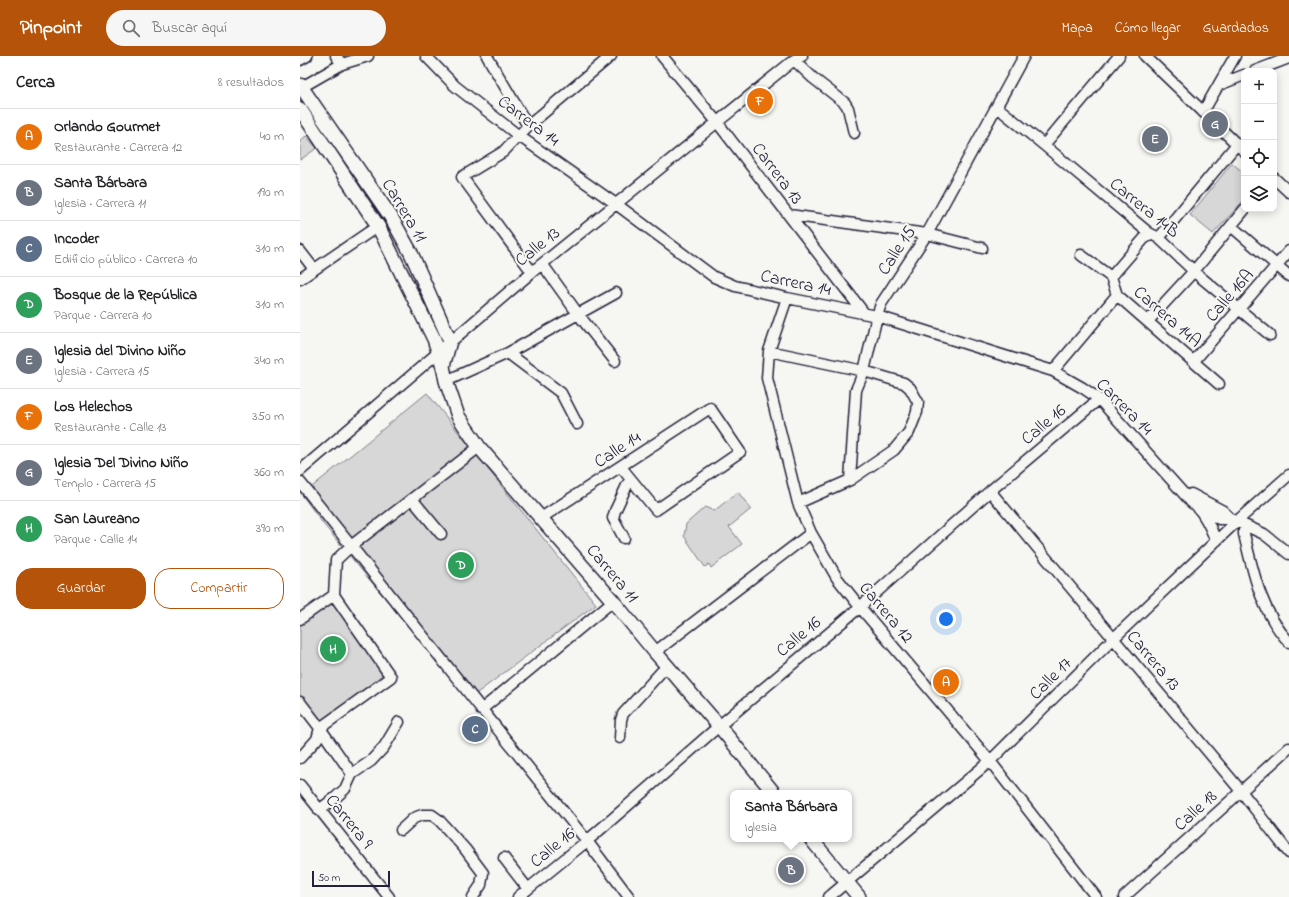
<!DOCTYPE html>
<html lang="es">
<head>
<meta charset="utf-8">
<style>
  :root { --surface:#fff; --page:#f6f6f6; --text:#202124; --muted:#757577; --line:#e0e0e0; --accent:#b45309 }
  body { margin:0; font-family:"Indie Flower",sans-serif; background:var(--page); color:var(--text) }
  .controls { position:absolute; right:12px; top:12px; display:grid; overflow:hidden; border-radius:8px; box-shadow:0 2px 10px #0003 }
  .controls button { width:36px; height:36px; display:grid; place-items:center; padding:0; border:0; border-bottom:1px solid var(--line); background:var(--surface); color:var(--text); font:20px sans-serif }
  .scale { position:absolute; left:12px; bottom:10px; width:78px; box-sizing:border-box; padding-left:4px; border:2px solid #22223b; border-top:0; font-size:11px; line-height:14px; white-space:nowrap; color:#22223b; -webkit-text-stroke:3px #f6f6f2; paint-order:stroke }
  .you { position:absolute; left:646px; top:563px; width:14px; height:14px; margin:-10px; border:3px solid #fff; border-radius:50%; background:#1a73e8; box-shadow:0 0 0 6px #1a73e833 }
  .badge { display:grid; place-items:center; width:26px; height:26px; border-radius:50%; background:var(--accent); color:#fff; font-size:13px; font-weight:700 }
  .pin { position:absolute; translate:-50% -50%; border:2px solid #fff; box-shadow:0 1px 4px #0006 }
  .popup { position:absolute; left:430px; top:734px; width:122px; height:52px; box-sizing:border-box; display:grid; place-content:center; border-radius:8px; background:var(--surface); filter:drop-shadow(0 1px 3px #0005); font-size:13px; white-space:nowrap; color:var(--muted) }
  .popup b { font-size:15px; color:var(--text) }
  .popup::after { content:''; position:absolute; left:50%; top:100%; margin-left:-8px; border:8px solid transparent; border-top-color:var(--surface) }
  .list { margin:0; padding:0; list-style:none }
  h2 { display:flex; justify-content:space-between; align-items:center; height:52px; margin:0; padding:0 16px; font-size:17px }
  h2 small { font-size:13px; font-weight:400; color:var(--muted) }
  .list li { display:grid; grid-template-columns:26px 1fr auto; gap:12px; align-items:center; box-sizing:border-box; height:56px; padding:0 16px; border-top:1px solid var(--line) }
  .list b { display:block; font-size:15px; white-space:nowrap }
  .list p { margin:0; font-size:13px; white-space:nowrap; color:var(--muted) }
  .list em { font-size:13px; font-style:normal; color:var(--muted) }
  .actions { display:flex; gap:8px; padding:12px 16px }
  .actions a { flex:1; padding:9px 0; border:1px solid var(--accent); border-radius:16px; text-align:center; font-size:14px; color:var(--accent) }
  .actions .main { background:var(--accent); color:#fff }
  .icon { flex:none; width:22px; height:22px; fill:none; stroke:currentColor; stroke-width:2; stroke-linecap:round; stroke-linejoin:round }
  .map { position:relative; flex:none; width:989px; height:841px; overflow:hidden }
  header { display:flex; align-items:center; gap:24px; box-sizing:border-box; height:56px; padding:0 20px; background:var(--accent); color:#fff }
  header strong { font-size:19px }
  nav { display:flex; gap:22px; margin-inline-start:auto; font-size:14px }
  .search { width:280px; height:36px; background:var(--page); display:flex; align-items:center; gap:10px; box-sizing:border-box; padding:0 14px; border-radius:22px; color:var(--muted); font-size:15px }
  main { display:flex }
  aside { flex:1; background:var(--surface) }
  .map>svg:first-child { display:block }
  .green { fill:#d7d7d7; stroke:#7c7c89 }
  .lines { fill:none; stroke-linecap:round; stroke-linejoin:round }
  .minor-casing { stroke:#22223b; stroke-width:13 }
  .major-casing { stroke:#22223b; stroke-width:16 }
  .minor { stroke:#f6f6f2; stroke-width:10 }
  .major { stroke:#f6f6f2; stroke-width:13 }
  .labels { text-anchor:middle; stroke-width:4; stroke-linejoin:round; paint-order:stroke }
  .street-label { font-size:18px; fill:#22223b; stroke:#f6f6f2 }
</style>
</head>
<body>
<header>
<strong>Pinpoint</strong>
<div class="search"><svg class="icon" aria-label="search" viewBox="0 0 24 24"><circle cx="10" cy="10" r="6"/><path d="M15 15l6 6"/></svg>Buscar aquí</div>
<nav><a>Mapa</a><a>Cómo llegar</a><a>Guardados</a></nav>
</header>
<main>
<aside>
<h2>Cerca<small>8 resultados</small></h2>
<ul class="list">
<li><span class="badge" style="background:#e8710a">A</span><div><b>Orlando Gourmet</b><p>Restaurante · Carrera 12</p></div><em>40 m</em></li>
<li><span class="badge" style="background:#6b7280">B</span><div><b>Santa Bárbara</b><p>Iglesia · Carrera 11</p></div><em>190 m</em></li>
<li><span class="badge" style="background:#5c6f8a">C</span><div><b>Incoder</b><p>Edificio público · Carrera 10</p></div><em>310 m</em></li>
<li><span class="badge" style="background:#2e9e5b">D</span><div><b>Bosque de la República</b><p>Parque · Carrera 10</p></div><em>310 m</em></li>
<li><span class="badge" style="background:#6b7280">E</span><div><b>Iglesia del Divino Niño</b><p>Iglesia · Carrera 15</p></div><em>340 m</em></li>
<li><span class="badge" style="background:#e8710a">F</span><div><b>Los Helechos</b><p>Restaurante · Calle 13</p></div><em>350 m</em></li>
<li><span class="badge" style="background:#6b7280">G</span><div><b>Iglesia Del Divino Niño</b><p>Templo · Carrera 15</p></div><em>360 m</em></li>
<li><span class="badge" style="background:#2e9e5b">H</span><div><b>San Laureano</b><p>Parque · Calle 14</p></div><em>390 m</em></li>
</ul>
<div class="actions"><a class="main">Guardar</a><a>Compartir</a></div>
</aside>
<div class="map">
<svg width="989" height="841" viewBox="0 0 989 841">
  <rect width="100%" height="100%" fill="#f6f6f2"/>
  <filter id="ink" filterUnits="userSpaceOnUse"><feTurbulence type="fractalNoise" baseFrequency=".025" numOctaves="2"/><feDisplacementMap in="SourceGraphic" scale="8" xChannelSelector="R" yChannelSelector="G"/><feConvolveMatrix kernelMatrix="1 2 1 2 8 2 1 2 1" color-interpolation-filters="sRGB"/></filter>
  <g filter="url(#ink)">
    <path class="green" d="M 6,80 L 17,92 L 0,104 L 0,85 Z
      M 932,107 L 944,117 L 944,144 L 913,178 L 890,159 Z
      M 127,337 L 296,548 L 169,643 L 24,469 L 2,439 Z
      M 438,436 L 451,453 L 429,471 L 442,488 L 411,512 L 409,508 L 405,511 L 384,480 L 386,468 L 405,451 L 414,455 Z
      M 32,544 L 83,618 L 20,672 L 0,641 L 0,568 Z"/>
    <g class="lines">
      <defs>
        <path id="minor" d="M 126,0 L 155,30 L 219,80 L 316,148 L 414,221 L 435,230 L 487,242 L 577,260 L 753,315 L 783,332 L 799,343 L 892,447 L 919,463 L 931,463 L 964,478 L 989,498
          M 187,0 L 228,70
          M 362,0 L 417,66 L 564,257
          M 845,0 L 944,95
          M 0,4 L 7,0
          M 494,4 L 513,22 L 545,47 L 548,52 L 554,77
          M 42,8 L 68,0
          M 955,15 L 989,2
          M 919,29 L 944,19
          M 2,31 L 42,8 L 36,0
          M 697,51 L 744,89 L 849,177 L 859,182 L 898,219 L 970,279
          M 903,56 L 935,0
          M 744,89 L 819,0
          M 974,122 L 989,136
          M 489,159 L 627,178 L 682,192
          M 931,170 L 989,220
          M 859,182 L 937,88
          M 0,195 L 14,213
          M 781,199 L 811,221 L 817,239 L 919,328
          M 243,209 L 278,258 L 315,305
          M 232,216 L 162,121 L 203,96 L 228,70 L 311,0
          M 811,221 L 849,177
          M 0,223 L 78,170
          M 487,242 L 469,295 L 467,322 L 498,447 L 511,477 L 537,522 L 560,551 L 690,705 L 796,841
          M 848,265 L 894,215 L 945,153
          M 469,295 L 564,315 L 604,327 L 610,332 L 618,346 L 617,356 L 609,376 L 594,394 L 550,424 L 498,447
          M 208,297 L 261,337 L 277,368
          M 894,305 L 989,195
          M 753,315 L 817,239
          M 146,325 L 208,297 L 316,237
          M 0,415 L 232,216 L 494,4 L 502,0
          M 550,424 L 556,334 L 564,315 L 577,260 L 581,248 L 627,178 L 724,0
          M 0,426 L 287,785 L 329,841
          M 690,435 L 941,735 L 989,797
          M 891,438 L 923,455 L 931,463
          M 112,443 L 141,478
          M 898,452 C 907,462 911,473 916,485
          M 241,462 L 410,352 L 440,396 L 356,454 L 321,411
          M 944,469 L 944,478 C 953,516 961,556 989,586
          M 324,482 L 313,462 L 315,455 L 330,423
          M 0,563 L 34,539 L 36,504 L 51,490 L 179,391
          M 355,596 L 511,477
          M 0,646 L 20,672 L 52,718
          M 181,654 L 313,545
          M 320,682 L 321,664 L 323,658 L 361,616 L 368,611
          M 0,702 L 17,683 L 20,672 L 91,621 L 34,539
          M 0,729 L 89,841
          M 19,754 L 35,742 L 45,733 L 52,718 L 71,705 L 84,691 L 99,666
          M 101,774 L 114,762 L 122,759 L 132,759 L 139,764 L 165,793 L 183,817 L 181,829 L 173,841
          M 204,802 L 228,833
          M 218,841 L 287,785 L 419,670 L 560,551 L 690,435 L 799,343
          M 529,841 L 690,705 L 814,582 L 936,466 L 989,419
          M 824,841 L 989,692"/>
        <path id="major" d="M 0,29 L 91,161 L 111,197 L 150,285 L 143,310
          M 0,53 L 78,170 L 134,283 L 143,310 L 146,325 L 158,360 L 179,391 L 313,545 L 355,596 L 419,670 L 474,737
          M 511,783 L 559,841"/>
      </defs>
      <use href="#minor" class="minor-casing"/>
      <use href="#major" class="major-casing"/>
      <use href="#minor" class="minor"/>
      <use href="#major" class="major"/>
    </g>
  </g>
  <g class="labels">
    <g class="street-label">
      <text transform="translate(229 64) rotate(37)" y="6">Carrera 14</text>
      <text transform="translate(478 117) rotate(53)" y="6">Carrera 13</text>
      <text transform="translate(845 151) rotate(39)" y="6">Carrera 14B</text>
      <text transform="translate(105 154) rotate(59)" y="6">Carrera 11</text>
      <text transform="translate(237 190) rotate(-39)" y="6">Calle 13</text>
      <text transform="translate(596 194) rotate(-57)" y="6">Calle 15</text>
      <text transform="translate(496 226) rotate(12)" y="6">Carrera 14</text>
      <text transform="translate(929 239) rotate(-49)" y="6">Calle 16A</text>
      <text transform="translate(868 260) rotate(41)" y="6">Carrera 14A</text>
      <text transform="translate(825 350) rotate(45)" y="6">Carrera 14</text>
      <text transform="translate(743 368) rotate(-40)" y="6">Calle 16</text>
      <text transform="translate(317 393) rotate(-33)" y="6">Calle 14</text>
      <text transform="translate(313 517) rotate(50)" y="6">Carrera 11</text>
      <text transform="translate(587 556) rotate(50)" y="6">Carrera 12</text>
      <text transform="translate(498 580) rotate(-40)" y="6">Calle 16</text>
      <text transform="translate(854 604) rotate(50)" y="6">Carrera 13</text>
      <text transform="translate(750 622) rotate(-45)" y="6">Calle 17</text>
      <text transform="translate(895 754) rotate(-42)" y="6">Calle 18</text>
      <text transform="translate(50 765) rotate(51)" y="6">Carrera 9</text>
      <text transform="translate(252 791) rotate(-39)" y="6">Calle 16</text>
    </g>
  </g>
</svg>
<div class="controls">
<button>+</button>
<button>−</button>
<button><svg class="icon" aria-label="locate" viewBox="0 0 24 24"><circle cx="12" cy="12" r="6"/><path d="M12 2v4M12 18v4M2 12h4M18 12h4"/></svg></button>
<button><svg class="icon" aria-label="layers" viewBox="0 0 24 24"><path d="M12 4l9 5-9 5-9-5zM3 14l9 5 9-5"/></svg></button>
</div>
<div class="scale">50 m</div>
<div class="you"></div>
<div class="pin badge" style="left:646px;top:626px;background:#e8710a">A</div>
<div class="pin badge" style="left:491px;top:814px;background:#6b7280">B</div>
<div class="popup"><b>Santa Bárbara</b>Iglesia</div>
<div class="pin badge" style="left:175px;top:673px;background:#5c6f8a">C</div>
<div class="pin badge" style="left:161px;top:509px;background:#2e9e5b">D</div>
<div class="pin badge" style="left:855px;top:83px;background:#6b7280">E</div>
<div class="pin badge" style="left:460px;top:45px;background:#e8710a">F</div>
<div class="pin badge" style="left:915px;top:68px;background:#6b7280">G</div>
<div class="pin badge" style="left:33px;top:593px;background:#2e9e5b">H</div>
</div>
</main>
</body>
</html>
